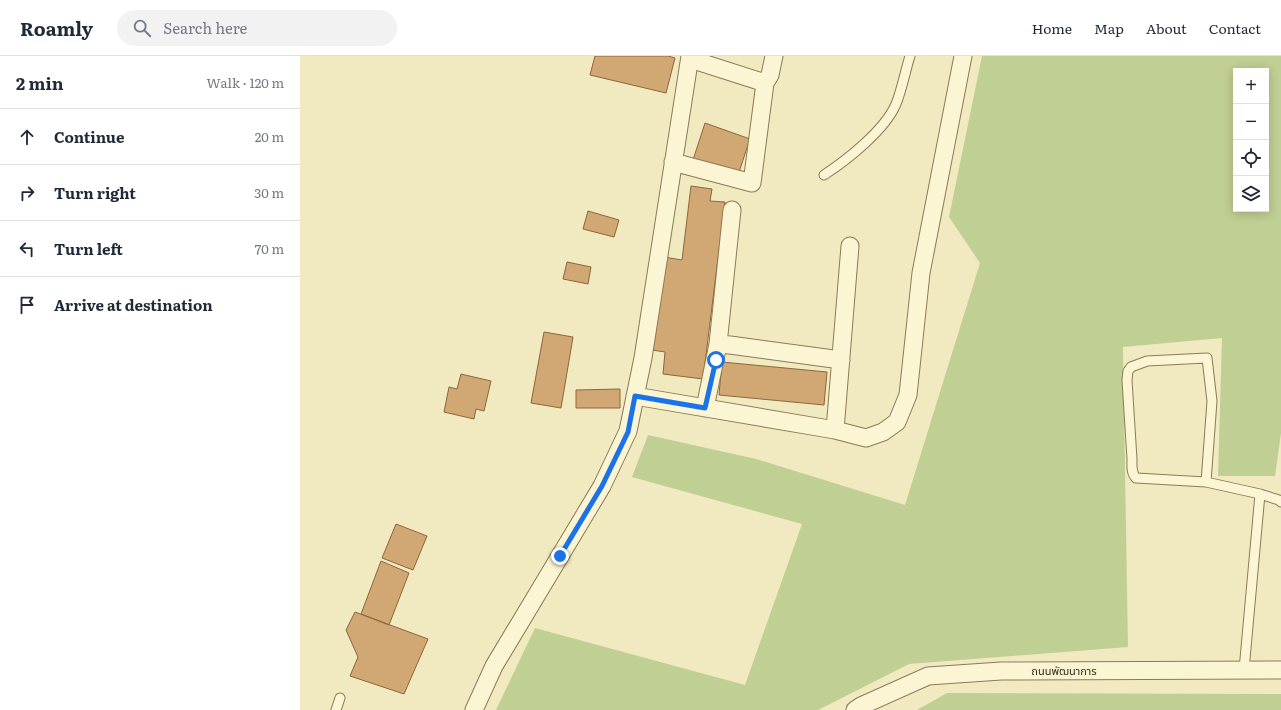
<!DOCTYPE html>
<html lang="en">
<head>
<meta charset="utf-8">
<style>
  :root { --surface:#fff; --page:#f2f2f3; --text:#1f2937; --muted:#747a83; --line:#e0e1e3 }
  body { margin:0; font-family:Literata,"Noto Sans Thai",serif; background:var(--page); color:var(--text) }
  .controls { position:absolute; right:12px; top:12px; display:grid; overflow:hidden; border-radius:0px; box-shadow:0 2px 10px #0003 }
  .controls button { width:36px; height:36px; display:grid; place-items:center; padding:0; border:0; border-bottom:1px solid var(--line); background:var(--surface); color:var(--text); font:20px sans-serif }
  .stop { position:absolute; width:12px; height:12px; margin:-9px; border:3px solid #1a73e8; border-radius:50%; background:#fff }
  .stop.end { background:#1a73e8; border-color:#fff; box-shadow:0 1px 4px #0008 }
  .list { margin:0; padding:0; list-style:none }
  h2 { display:flex; justify-content:space-between; align-items:center; height:52px; margin:0; padding:0 16px; font-size:17px }
  h2 small { font-size:13px; font-weight:400; color:var(--muted) }
  .list li { display:grid; grid-template-columns:26px 1fr auto; gap:12px; align-items:center; box-sizing:border-box; height:56px; padding:0 16px; border-top:1px solid var(--line) }
  .list b { display:block; font-size:15px; white-space:nowrap }
  .list em { font-size:13px; font-style:normal; color:var(--muted) }
  .icon { flex:none; width:22px; height:22px; fill:none; stroke:currentColor; stroke-width:2; stroke-linecap:round; stroke-linejoin:round }
  .map { position:relative; flex:none; width:981px; height:654px; overflow:hidden }
  header { display:flex; align-items:center; gap:24px; box-sizing:border-box; height:56px; padding:0 20px; background:var(--surface); border-bottom:1px solid var(--line) }
  header strong { font-size:19px }
  nav { display:flex; gap:22px; margin-inline-start:auto; font-size:14px }
  .search { width:280px; height:36px; background:var(--page); display:flex; align-items:center; gap:10px; box-sizing:border-box; padding:0 14px; border-radius:22px; color:var(--muted); font-size:15px }
  main { display:flex }
  aside { flex:1; background:var(--surface) }
  .map>svg:first-child { display:block }
  .green { fill:#c0cf93; fill-rule:evenodd }
  .building { fill:#d1a874; stroke:#8c663b }
  .lines { fill:none; stroke-linecap:round; stroke-linejoin:round }
  .service-casing { stroke:#8b7a57; stroke-width:11 }
  .minor-casing { stroke:#8b7a57; stroke-width:19 }
  .service { stroke:#fbf5d4; stroke-width:9 }
  .minor { stroke:#fbf5d4; stroke-width:17 }
  .route { stroke:#1a73e8; stroke-width:5 }
  .labels { text-anchor:middle; stroke-width:3; stroke-linejoin:round; paint-order:stroke }
  .street-label { font-size:11px; fill:#3a2f1c; stroke:#f8f2d0 }
</style>
</head>
<body>
<header>
<strong>Roamly</strong>
<div class="search"><svg class="icon" aria-label="search" viewBox="0 0 24 24"><circle cx="10" cy="10" r="6"/><path d="M15 15l6 6"/></svg>Search here</div>
<nav><a>Home</a><a>Map</a><a>About</a><a>Contact</a></nav>
</header>
<main>
<aside>
<h2>2 min<small>Walk · 120 m</small></h2>
<ul class="list">
<li><svg class="icon" aria-label="ahead" viewBox="0 0 24 24"><path d="M12 20V5M6 11l6-6 6 6"/></svg><div><b>Continue</b></div><em>20 m</em></li>
<li><svg class="icon" aria-label="right" viewBox="0 0 24 24"><path d="M7 20v-9h11M14 6l5 5-5 5"/></svg><div><b>Turn right</b></div><em>30 m</em></li>
<li><svg class="icon" aria-label="left" viewBox="0 0 24 24"><path d="M17 20v-9H6M10 6l-5 5 5 5"/></svg><div><b>Turn left</b></div><em>70 m</em></li>
<li><svg class="icon" aria-label="arrive" viewBox="0 0 24 24"><path d="M6 21V4h12l-3 4 3 4H6"/></svg><div><b>Arrive at destination</b></div></li>
</ul>
</aside>
<div class="map">
<svg width="981" height="654" viewBox="0 0 981 654">
  <rect width="100%" height="100%" fill="#f1e9c0"/>
  <path class="green" d="M 682,0 L 981,0 L 981,377 L 975,420 L 918,420 L 922,282 L 823,291 L 828,591 L 609,608 L 518,654 L 196,654 L 235,572 L 445,629 L 502,468 L 332,421 L 348,379 L 456,403 L 605,449 L 680,207 L 649,161 ZM 936,15 L 966,15 L 966,153 L 936,153 Z
    M 647,637 L 981,638 L 981,654 L 617,654 Z"/>
  <path class="building" d="M 295,0 L 368,0 L 375,2 L 366,37 L 290,19 Z
    M 405,67 L 450,83 L 437,122 L 392,107 Z
    M 391,130 L 412,133 L 410,145 L 425,146 L 403,323 L 363,318 L 365,296 L 352,294 L 364,201 L 382,204 Z
    M 288,155 L 319,164 L 314,181 L 283,173 Z
    M 267,206 L 291,211 L 288,228 L 263,223 Z
    M 244,276 L 273,281 L 261,352 L 231,347 Z
    M 422,306 L 527,316 L 524,349 L 419,339 Z
    M 161,318 L 191,325 L 184,355 L 176,353 L 174,363 L 144,356 L 149,331 L 157,333 Z
    M 320,333 L 320,352 L 276,352 L 276,334 Z
    M 96,468 L 127,480 L 113,514 L 82,502 Z
    M 81,505 L 109,517 L 89,569 L 61,558 Z
    M 55,556 L 128,583 L 104,638 L 50,620 L 58,601 L 46,574 Z"/>
  <g class="lines">
    <defs>
      <path id="service" d="M 524,119 C 547,104 585,74 596,48 C 602,33 605,16 610,0
        M 906,426 L 912,345 L 907,302 L 847,305 L 831,311 L 828,315 L 827,324 L 832,403 C 832,410 831,417 836,422 L 906,426 L 960,438 L 944,614
        M 960,438 L 979,444 L 981,446
        M 36,654 L 40,642"/>
      <path id="minor" d="M 390,3 L 465,27 L 470,19 L 474,0
        M 373,106 L 452,127 L 465,27
        M 418,288 L 432,154
        M 335,340 L 535,374 L 566,382 L 583,376 L 597,366 L 608,339 L 621,217 L 663,0
        M 405,352 L 418,288 L 430,289 L 541,304
        M 535,374 L 550,190
        M 174,654 L 194,610 L 302,430 L 328,375 L 343,302 L 390,0
        M 555,654 L 561,650 L 628,620 L 701,615 L 981,614"/>
    </defs>
    <use href="#service" class="service-casing"/>
    <use href="#minor" class="minor-casing"/>
    <use href="#service" class="service"/>
    <use href="#minor" class="minor"/>
  </g>
  <g class="lines">
    <path class="route" d="M 260,500 L 302,430 L 328,376 L 335,340 L 405,352 L 416,304"/>
  </g>
  <g class="labels">
    <g class="street-label">
      <text x="764" y="619">ถนนพัฒนาการ</text>
    </g>
  </g>
</svg>
<div class="controls">
<button>+</button>
<button>−</button>
<button><svg class="icon" aria-label="locate" viewBox="0 0 24 24"><circle cx="12" cy="12" r="6"/><path d="M12 2v4M12 18v4M2 12h4M18 12h4"/></svg></button>
<button><svg class="icon" aria-label="layers" viewBox="0 0 24 24"><path d="M12 4l9 5-9 5-9-5zM3 14l9 5 9-5"/></svg></button>
</div>
<div class="stop" style="left:416px;top:304px"></div>
<div class="stop end" style="left:260px;top:500px"></div>
</div>
</main>
</body>
</html>
